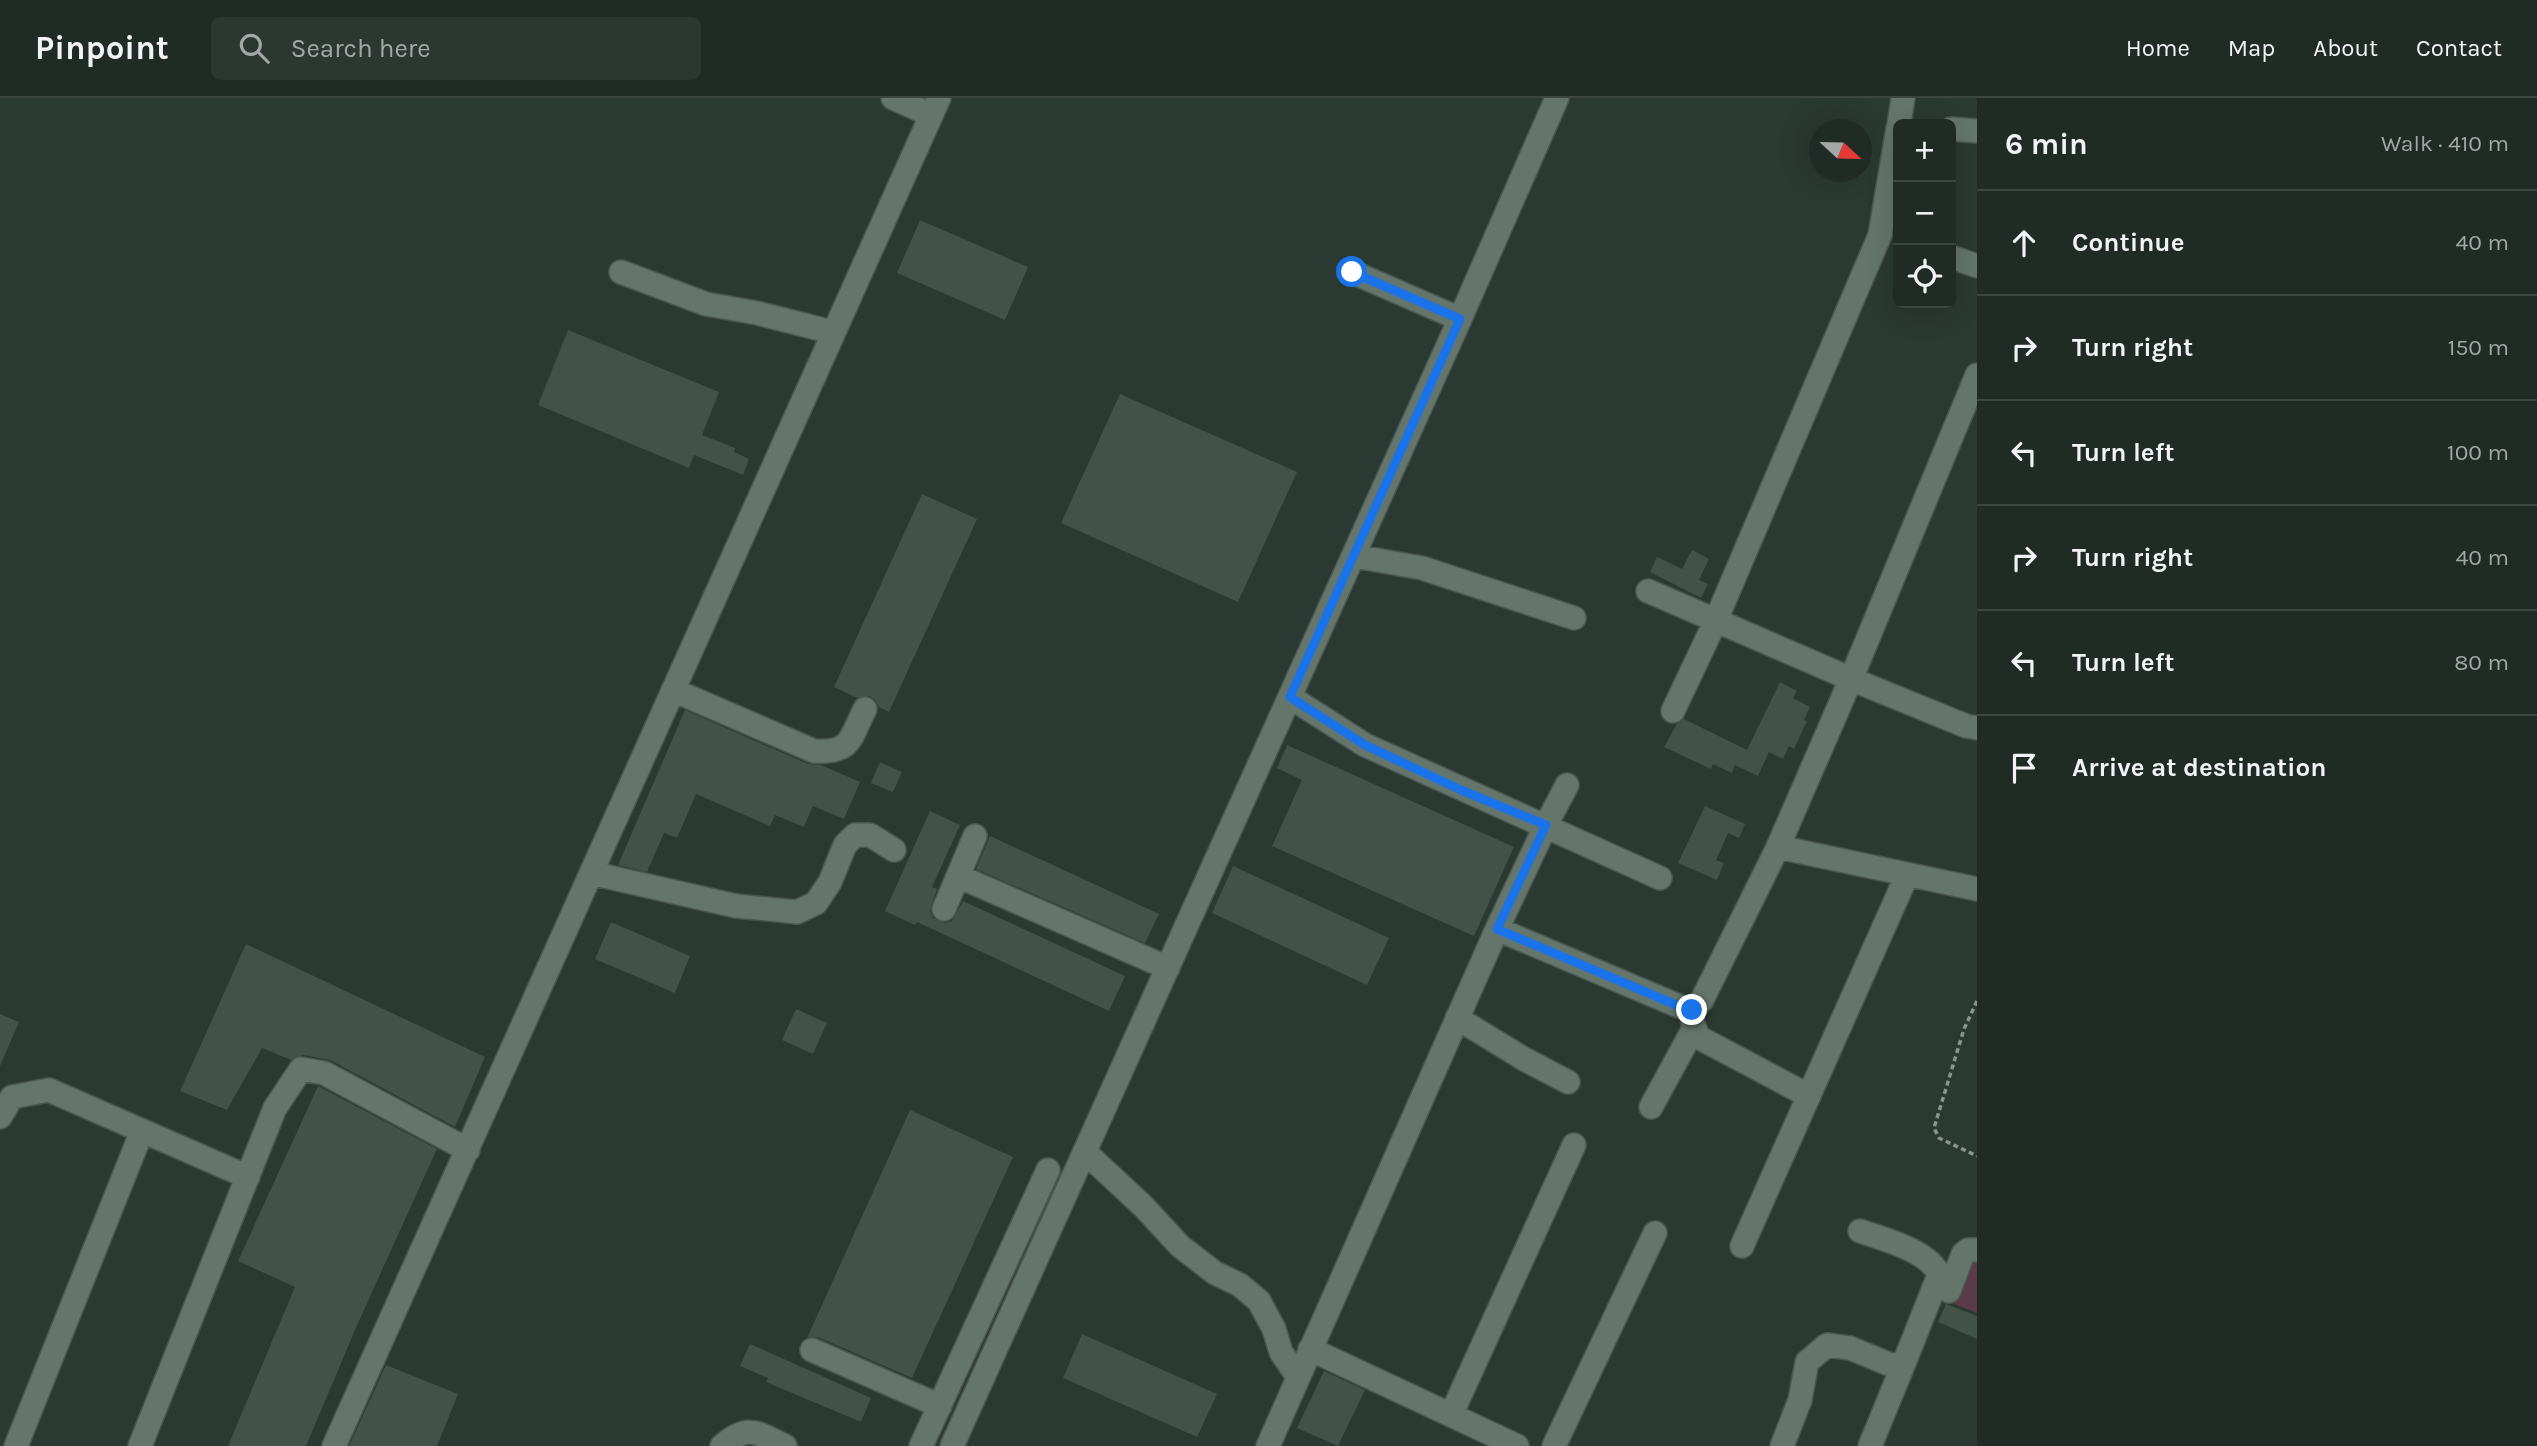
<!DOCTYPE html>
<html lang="en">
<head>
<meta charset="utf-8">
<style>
  :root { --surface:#202b25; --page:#2d3732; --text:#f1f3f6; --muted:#a2a7a7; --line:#3d4742 }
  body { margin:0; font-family:Karla,sans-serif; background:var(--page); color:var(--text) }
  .controls { position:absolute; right:21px; top:21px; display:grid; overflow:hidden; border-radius:10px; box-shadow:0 7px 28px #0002 }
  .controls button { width:63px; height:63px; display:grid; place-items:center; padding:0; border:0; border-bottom:2px solid var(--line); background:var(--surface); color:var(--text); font:35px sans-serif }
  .compass { position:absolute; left:1809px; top:21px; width:63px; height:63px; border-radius:50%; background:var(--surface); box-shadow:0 7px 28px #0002; rotate:112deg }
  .stop { position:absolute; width:21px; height:21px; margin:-16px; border:5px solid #1a73e8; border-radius:50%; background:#fff }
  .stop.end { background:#1a73e8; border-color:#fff; box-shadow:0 2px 7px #0008 }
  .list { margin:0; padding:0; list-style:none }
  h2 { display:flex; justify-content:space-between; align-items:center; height:91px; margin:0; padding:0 28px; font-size:30px }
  h2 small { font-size:23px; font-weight:400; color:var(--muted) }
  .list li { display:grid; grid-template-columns:46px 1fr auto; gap:21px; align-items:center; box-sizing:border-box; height:105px; padding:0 28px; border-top:2px solid var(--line) }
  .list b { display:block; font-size:26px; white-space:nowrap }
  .list em { font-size:23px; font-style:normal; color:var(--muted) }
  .icon { flex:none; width:38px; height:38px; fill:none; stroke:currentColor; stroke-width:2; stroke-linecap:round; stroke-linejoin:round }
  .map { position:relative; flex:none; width:1977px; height:1348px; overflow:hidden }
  header { display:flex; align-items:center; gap:42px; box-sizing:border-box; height:98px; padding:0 35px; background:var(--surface); border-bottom:2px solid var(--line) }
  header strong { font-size:33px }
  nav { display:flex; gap:38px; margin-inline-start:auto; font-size:24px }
  .search { width:490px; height:63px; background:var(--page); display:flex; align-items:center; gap:18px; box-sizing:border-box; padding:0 24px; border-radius:10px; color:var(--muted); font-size:26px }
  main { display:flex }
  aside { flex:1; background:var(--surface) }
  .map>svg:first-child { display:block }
  .green { fill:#5a3b47 }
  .building { fill:#415249 }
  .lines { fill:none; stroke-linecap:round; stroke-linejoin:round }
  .minor-casing { stroke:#49564f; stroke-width:26 }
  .path { stroke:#89948e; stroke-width:3.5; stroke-dasharray:5 3.5; stroke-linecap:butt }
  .minor { stroke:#64756c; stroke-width:23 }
  .route { stroke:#1a73e8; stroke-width:9 }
</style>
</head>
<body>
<header>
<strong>Pinpoint</strong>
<div class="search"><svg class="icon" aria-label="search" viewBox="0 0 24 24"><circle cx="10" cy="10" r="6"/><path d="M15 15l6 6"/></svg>Search here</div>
<nav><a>Home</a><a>Map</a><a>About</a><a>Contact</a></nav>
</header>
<main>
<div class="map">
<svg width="1977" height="1348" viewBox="0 0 1977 1348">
  <rect width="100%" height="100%" fill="#2a3931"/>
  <path class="green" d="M 1970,1162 L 1977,1165 L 1977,1215 L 1952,1205 Z"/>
  <path class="building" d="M 920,122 L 1028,169 L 1005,222 L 897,175 Z
    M 568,232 L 719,294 L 702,337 L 735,350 L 734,354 L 749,361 L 743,377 L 694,357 L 689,370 L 538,307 Z
    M 1120,296 L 1297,374 L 1238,504 L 1061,425 Z
    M 922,396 L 977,421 L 889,614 L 879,609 L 876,603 L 870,598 L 857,600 L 834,589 Z
    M 1692,452 L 1709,461 L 1699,482 L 1708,486 L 1701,500 L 1650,474 L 1657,459 L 1682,471 Z
    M 1780,584 L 1797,593 L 1793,600 L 1810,609 L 1804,622 L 1807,623 L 1794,651 L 1789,648 L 1783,661 L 1769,654 L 1758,678 L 1735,667 L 1732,675 L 1713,666 L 1711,671 L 1664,649 L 1677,626 L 1684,621 L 1747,652 Z
    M 685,612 L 808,666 L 821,667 L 860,684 L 844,721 L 813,708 L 804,729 L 775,717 L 770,728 L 696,696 L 677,740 L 664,735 L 647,774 L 618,767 Z
    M 1287,647 L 1514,749 L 1474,838 L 1272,748 L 1302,682 L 1277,670 Z
    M 880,664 L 902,674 L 893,694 L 871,685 Z
    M 1705,708 L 1745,726 L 1739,740 L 1728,735 L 1716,762 L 1724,765 L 1717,782 L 1678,765 Z
    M 930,713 L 960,727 L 932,789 L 937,791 L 930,812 L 933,820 L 945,825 L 952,823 L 963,803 L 1125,878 L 1109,913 L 917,824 L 915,827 L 885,813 Z
    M 990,738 L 1159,816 L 1145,845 L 976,771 Z
    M 1233,768 L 1389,840 L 1367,887 L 1212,815 Z
    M 611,824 L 690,858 L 675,895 L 595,861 Z
    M 246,846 L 485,959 L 455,1029 L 330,962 L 303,957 L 291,962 L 262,950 L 227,1012 L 180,993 Z
    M 796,911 L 827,925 L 813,956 L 782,942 Z
    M 0,916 L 19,924 L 0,968 Z
    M 318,988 L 437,1051 L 358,1225 L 306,1348 L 228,1348 L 295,1189 L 238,1163 Z
    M 910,1012 L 1013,1059 L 912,1280 L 818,1239 L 807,1240 Z
    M 1946,1206 L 1977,1218 L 1977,1241 L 1938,1224 Z
    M 1082,1236 L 1217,1296 L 1197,1339 L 1063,1280 Z
    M 750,1246 L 871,1300 L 861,1324 L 766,1284 L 768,1280 L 740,1268 Z
    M 386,1267 L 458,1296 L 437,1348 L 349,1348 Z
    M 1324,1273 L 1365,1292 L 1338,1348 L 1297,1330 Z"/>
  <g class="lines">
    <defs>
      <path id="minor" d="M 893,0 L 931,17
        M 1899,26 L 1903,0
        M 1951,31 L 1977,33
        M 1951,159 L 1977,168
        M 621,174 L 706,206 L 757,215 L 832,234
        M 1352,174 L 1460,221
        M 1354,458 L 1422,470 L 1574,520
        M 1648,493 L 1851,581 L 1966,628 L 1977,630
        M 673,592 L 814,653 C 852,655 849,642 865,611
        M 1290,599 L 1365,647 L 1660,780
        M 1673,613 L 1716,522 L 1880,137 L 1898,30
        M 1778,749 L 1977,791
        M 591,775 L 736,808 L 797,814 L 816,805 L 830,784 L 845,747 L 855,737 L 870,737 L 894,752
        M 958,778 L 1168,870
        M 944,811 L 975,738
        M 1497,831 L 1681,909 L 1692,912
        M 1457,920 L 1524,961 L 1568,984
        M 1809,998 L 1698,939 L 1692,923 L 1692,912 L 1702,902 L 1778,749 L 1851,581 L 1977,277
        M 1651,1009 L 1694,930
        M 0,1019 L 12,999 L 49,992 L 248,1079
        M 1085,1054 L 1144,1109 L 1180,1148 L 1215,1175 L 1240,1187 L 1259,1203 L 1274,1231 L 1281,1254 L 1298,1279
        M 1742,1148 L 1907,777
        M 1949,1193 L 1963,1156 L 1968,1152 L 1977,1152
        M 1310,1251 L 1517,1348
        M 812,1252 L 940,1308
        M 1451,1317 L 1574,1047
        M 16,1348 L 142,1033
        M 140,1348 L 275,1010 L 301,971 L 324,975 L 468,1052
        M 334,1348 L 939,0
        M 722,1348 C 748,1325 758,1335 785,1348
        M 921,1348 L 1048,1072
        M 952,1348 L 1460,221 L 1557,0
        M 1268,1348 L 1497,831 L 1546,727 L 1567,687
        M 1554,1348 L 1655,1135
        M 1782,1348 L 1800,1302 L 1807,1264 L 1827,1247 L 1850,1250 L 1891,1267 L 1904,1265 L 1939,1177 C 1930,1153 1883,1141 1860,1133
        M 1870,1348 L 1904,1265"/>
    </defs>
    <use href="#minor" class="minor-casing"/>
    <path class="path" d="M 1977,903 L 1964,931 L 1934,1030 L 1939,1040 L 1977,1058"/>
    <use href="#minor" class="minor"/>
  </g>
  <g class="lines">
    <path class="route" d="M 1352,174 L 1460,221 L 1290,599 L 1365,647 L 1461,692 L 1546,727 L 1497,831 L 1681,909 L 1692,912"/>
  </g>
</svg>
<div class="controls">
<button>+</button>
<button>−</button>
<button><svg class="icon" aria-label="locate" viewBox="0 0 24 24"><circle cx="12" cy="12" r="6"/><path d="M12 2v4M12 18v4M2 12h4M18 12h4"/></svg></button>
</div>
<svg class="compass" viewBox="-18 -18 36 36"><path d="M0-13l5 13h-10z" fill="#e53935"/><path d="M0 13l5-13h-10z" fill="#a2a7a7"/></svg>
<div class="stop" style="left:1352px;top:174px"></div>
<div class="stop end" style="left:1692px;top:912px"></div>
</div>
<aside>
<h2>6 min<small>Walk · 410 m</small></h2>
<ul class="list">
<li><svg class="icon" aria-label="ahead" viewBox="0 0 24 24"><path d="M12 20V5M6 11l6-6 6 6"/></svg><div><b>Continue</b></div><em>40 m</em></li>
<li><svg class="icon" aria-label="right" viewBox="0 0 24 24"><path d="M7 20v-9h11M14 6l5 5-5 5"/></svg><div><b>Turn right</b></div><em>150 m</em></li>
<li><svg class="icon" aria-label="left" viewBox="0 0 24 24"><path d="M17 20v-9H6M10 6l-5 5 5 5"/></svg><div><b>Turn left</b></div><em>100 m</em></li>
<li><svg class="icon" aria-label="right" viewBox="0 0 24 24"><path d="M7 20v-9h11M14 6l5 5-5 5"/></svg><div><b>Turn right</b></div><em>40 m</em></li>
<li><svg class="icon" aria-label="left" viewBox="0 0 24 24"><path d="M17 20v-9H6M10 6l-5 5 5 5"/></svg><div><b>Turn left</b></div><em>80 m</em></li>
<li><svg class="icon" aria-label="arrive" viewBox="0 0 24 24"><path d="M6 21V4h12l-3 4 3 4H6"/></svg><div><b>Arrive at destination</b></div></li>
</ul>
</aside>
</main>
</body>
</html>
